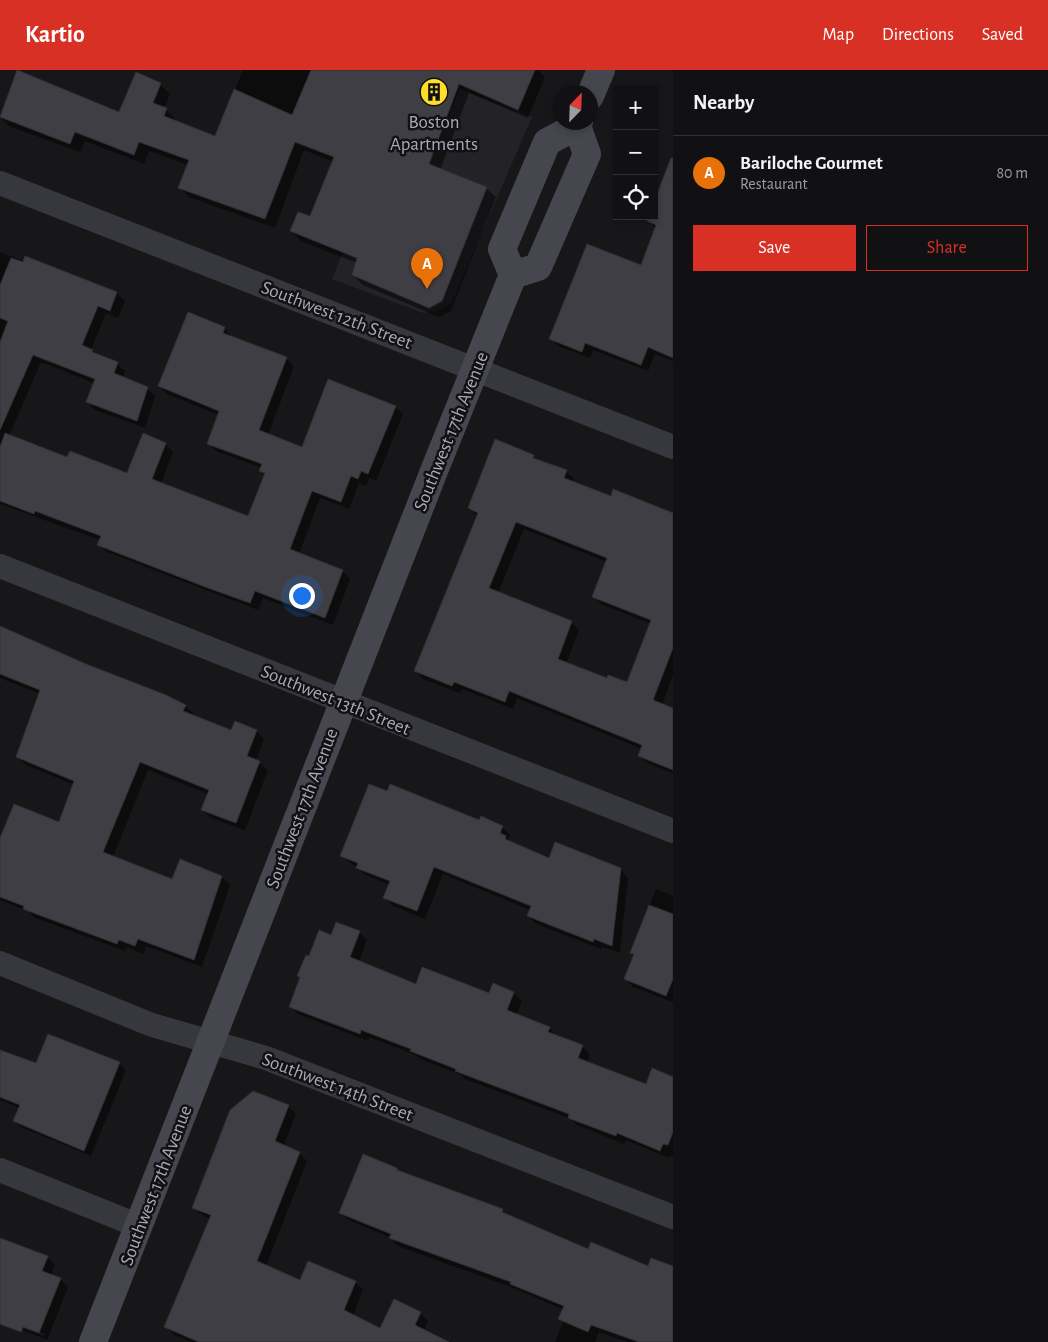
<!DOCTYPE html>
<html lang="en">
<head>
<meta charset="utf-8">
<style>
  :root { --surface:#111113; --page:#1a1a1c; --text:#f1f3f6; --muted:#9c9da0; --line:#303133; --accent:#d93025 }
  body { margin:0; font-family:"Alegreya Sans",sans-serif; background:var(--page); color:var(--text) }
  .controls { position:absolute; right:15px; top:15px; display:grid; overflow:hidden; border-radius:0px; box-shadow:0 2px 8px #0003 }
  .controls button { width:45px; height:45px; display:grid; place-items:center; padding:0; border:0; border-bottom:1px solid var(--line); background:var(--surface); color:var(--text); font:25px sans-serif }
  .compass { position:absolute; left:553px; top:15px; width:45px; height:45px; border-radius:50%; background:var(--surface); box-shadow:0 2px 8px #0003; rotate:23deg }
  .you { position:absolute; left:301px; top:525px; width:18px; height:18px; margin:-12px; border:4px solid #fff; border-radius:50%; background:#1a73e8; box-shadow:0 0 0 8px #1a73e833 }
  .badge { display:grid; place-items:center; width:32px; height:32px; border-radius:50%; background:var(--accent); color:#fff; font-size:16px; font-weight:700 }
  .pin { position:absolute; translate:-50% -41px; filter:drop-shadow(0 1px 2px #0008) }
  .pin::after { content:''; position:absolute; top:26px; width:18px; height:15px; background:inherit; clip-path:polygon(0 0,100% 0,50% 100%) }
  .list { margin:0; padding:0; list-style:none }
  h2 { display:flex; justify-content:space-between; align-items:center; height:65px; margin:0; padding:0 20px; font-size:21px }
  h2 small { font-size:16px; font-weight:400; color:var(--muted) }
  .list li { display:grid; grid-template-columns:32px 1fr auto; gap:15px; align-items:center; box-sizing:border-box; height:75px; padding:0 20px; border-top:1px solid var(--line) }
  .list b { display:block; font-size:19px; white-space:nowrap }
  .list p { margin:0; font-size:16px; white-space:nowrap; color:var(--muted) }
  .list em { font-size:16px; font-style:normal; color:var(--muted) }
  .actions { display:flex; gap:10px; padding:15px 20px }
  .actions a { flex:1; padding:11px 0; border:1px solid var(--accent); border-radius:0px; text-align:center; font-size:18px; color:var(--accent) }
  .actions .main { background:var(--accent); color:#fff }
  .icon { flex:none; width:28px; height:28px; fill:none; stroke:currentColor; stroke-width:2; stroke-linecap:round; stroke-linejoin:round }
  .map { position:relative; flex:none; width:673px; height:1272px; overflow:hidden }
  header { display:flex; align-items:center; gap:30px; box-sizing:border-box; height:70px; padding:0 25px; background:var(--accent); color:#fff }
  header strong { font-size:24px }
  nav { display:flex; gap:28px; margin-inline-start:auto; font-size:18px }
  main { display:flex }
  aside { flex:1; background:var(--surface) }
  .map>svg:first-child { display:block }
  .built { fill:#232226 }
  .shadow { fill:#0007; fill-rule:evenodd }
  .building { fill:#3e3e44; stroke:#313035; fill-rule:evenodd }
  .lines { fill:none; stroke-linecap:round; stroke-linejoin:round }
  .minor { stroke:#37373e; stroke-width:24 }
  .secondary { stroke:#45464e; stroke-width:28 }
  .labels { text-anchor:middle; stroke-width:5; stroke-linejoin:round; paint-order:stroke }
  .poi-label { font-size:19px; fill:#a8aaba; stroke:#121114 }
  .street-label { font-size:19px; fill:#a8aaba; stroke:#121114 }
</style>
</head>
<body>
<header>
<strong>Kartio</strong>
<nav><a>Map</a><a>Directions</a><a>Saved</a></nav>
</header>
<main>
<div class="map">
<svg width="673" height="1272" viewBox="0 0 673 1272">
  <rect width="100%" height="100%" fill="#171719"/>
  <path class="built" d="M 460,19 L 532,47 L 452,232 L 438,241 L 423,243 L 332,209 L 386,73 L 431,90 Z"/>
  <path class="shadow" d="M 243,0 L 538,0 L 545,7 L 528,48 L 469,23 L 440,100 L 486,118 L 496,127 L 451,241 L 439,247 L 363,215 L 353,205 L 357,193 L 301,171 L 291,161 L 311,148 L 334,92 L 304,80 L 275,158 L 189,127 L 179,117 L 188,95 L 149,81 L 144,94 L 85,71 L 80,82 L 9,56 L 0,47 L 18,2 L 120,44 L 160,14 L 170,24 L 164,38 L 175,49 L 174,52 L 215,68 Z
    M 673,86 L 673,291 L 655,284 L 648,301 L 593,280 L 590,288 L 558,276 L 551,269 L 642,197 L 656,159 L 648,151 L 654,146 L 654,135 Z
    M 0,182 L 24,191 L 26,187 L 117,223 L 125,231 L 118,248 L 106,243 L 91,280 L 98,286 L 117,294 L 125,301 L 123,308 L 147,318 L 155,326 L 145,358 L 95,340 L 87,332 L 94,313 L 41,292 L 9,366 L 68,389 L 128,405 L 165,374 L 173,382 L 161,414 L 249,448 L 265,405 L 262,398 L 216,381 L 209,374 L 219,345 L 167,324 L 159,316 L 224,258 L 232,267 L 286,288 L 294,296 L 268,365 L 303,379 L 395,337 L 403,344 L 376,411 L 369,408 L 366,416 L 359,413 L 349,439 L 320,428 L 299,484 L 343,501 L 350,509 L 333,555 L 263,528 L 258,540 L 107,482 L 99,474 L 100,470 L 0,434 Z
    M 533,386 L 539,391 L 566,401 L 574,409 L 573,413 L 612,427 L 673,445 L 673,605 L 662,635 L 673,639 L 673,703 L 647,693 L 639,686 L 642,679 L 517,628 L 513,639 L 462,619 L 460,623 L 423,609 L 415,601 L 477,446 L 469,438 ZM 524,459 L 607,492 L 593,526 L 601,534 L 651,554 L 628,614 L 607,610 L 566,594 L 579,560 L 571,552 L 498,523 Z
    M 0,558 L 185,636 L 194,644 L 193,646 L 232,662 L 256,661 L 264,669 L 256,691 L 268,700 L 245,760 L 211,748 L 202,740 L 208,724 L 148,700 L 113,787 L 173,811 L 222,807 L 230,815 L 202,897 L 146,876 L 143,884 L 127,877 L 125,881 L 33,847 L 28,841 L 0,830 L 0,768 L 59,754 L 74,715 L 26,695 L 17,687 L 40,624 L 0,608 Z
    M 480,752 L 502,757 L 510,765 L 508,770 L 512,774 L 550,790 L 620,799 L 628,808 L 620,883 L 602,877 L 601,879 L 536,854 L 528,846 L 530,840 L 443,804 L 425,849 L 393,836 L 385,828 L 390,815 L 366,805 L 342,786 Z
    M 656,819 L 673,826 L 673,932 L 633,917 L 626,909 L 635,886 L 631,883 Z
    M 359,862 L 367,870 L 359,892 L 417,915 L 490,925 L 514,923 L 522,931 L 516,945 L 549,958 L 557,966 L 582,976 L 590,984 L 587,993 L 646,1016 L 673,1008 L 673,1087 L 669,1086 L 669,1088 L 626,1070 L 624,1074 L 577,1055 L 571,1049 L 465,1009 L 461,1005 L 420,989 L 416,985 L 369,967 L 368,971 L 298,944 L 290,936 L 310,888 L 332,866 Z
    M 0,981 L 36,995 L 119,993 L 126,1000 L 91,1086 L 21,1057 L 14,1051 L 20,1038 L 0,1030 Z
    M 288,1036 L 296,1044 L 284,1076 L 299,1083 L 307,1091 L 266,1196 L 301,1212 L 355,1212 L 363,1220 L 353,1246 L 381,1259 L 420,1243 L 428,1251 L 424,1261 L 444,1272 L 191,1272 L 174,1265 L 166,1257 L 211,1149 L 202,1145 L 194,1138 Z
    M 397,1099 L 401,1103 L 502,1140 L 509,1147 L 589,1181 L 673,1208 L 673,1272 L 627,1272 L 599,1262 L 595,1272 L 555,1272 L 563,1252 L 560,1249 L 564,1240 L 516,1219 L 398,1176 L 391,1168 L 349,1150 L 341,1143 Z
    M 0,1170 L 47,1187 L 55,1195 L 51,1206 L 60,1209 L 68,1217 L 47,1270 L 0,1251 L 0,1249 L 44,1266 L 45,1264 L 0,1246 Z"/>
  <path class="building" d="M 17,0 L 119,42 L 136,2 L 161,13 L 153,33 L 167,38 L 164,46 L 215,66 L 234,19 L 292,45 L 311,0 L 535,0 L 518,40 L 459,14 L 429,94 L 487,117 L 442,231 L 429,238 L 352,205 L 357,188 L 290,161 L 298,142 L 310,146 L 334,87 L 295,72 L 265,149 L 178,118 L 189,90 L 139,72 L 134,85 L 75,62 L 70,74 L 0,47 Z
    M 671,88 L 673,88 L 673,288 L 648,277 L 641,295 L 585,273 L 582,282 L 549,269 L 587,174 L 641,195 L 656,155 L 647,151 L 649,146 L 654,146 L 654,132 Z
    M 25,186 L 117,222 L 110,241 L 98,236 L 82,275 L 93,280 L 92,282 L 118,292 L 114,303 L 148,317 L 137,351 L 86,332 L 95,309 L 33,285 L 0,360 L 0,272 L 8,251 L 0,248 L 0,215 L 11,188 L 23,192 Z
    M 188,242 L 225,257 L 223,263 L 287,287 L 259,360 L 302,377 L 328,309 L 396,336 L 368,404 L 361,401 L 358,409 L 351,406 L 341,432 L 312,421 L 290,479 L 343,500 L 325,548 L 255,521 L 250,533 L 208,518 L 97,475 L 101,466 L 35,441 L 34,444 L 0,431 L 0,377 L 5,363 L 67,387 L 70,381 L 127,403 L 143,363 L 166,373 L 152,409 L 248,446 L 265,403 L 259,401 L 262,394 L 207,374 L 219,341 L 158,316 Z
    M 495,369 L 534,385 L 533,388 L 567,400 L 564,408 L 611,426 L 613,419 L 673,443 L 673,578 L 653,630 L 673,638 L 673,700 L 638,686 L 642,675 L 509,621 L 505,632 L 454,612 L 452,616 L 414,601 L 478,443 L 468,438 ZM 516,452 L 607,488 L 592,527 L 651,550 L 627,612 L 608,605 L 607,608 L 558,589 L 572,551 L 489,518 Z
    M 0,556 L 86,594 L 166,625 L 186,635 L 183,641 L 231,660 L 235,651 L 257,660 L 247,686 L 260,691 L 236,753 L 201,740 L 209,720 L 140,692 L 103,782 L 172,809 L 180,789 L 222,806 L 194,890 L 138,869 L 135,876 L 119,870 L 117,874 L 23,839 L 24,836 L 0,827 L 0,768 L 14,734 L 59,752 L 74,711 L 16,687 L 40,620 L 0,604 Z
    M 369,714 L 387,721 L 390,714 L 479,750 L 481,746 L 503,756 L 500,763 L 506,766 L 505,769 L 549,788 L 555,772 L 621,798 L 612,876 L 594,869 L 593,872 L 527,846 L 531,836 L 434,797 L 417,841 L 383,828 L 390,811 L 356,798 L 358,793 L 340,786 Z
    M 649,835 L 673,844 L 673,909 L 666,926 L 624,909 L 634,884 L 630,883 Z
    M 336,852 L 360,861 L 350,887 L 416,914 L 422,897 L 489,923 L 493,913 L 514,922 L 507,940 L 550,957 L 548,962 L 583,975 L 578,988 L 646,1014 L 652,998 L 673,1007 L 673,1062 L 668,1075 L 663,1074 L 660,1081 L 617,1063 L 616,1066 L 568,1048 L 569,1044 L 455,1001 L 456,999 L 410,981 L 411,979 L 361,960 L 360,964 L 289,937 L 300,907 L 297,906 L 306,885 L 309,886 L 319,860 L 331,865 Z
    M 48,964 L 120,992 L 84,1081 L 13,1051 L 20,1035 L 0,1027 L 0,980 L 36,993 Z
    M 253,1021 L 289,1035 L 275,1071 L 300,1082 L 257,1191 L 300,1210 L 308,1191 L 356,1211 L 344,1240 L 380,1258 L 394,1229 L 421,1242 L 415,1255 L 449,1272 L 199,1272 L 164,1257 L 211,1145 L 192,1138 L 230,1040 Z
    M 363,1084 L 397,1098 L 397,1100 L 503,1139 L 502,1142 L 588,1179 L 591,1172 L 648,1196 L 651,1188 L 673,1196 L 673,1272 L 639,1272 L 591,1255 L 588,1262 L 558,1249 L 564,1236 L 510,1214 L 511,1212 L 389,1168 L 391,1164 L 339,1143 Z
    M 0,1168 L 48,1186 L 42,1201 L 61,1208 L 39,1263 L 23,1257 L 21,1262 L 0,1254 Z"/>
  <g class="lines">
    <path class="minor" d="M 0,113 L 673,377
      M 0,496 L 673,761
      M 0,893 L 152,955 L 266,988 L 673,1147
      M 0,1100 L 139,1156"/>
    <path class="secondary" d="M 590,26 L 601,0
      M 513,205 L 538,197 L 587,84 L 577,56
      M 93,1272 L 434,401 L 513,205 L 502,179 L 547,72 L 577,56 L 579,52"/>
  </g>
  <defs>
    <symbol id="building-disc" viewBox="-11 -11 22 22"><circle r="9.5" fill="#ffde28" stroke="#121114"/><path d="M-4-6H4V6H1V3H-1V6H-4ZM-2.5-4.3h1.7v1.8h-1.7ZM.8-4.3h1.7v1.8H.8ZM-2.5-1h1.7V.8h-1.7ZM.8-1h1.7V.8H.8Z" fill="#111"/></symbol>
  </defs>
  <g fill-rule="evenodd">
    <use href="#building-disc" x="418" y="6" width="32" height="32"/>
  </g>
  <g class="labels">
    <g class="poi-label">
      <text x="434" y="58">Boston<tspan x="434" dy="22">Apartments</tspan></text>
    </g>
    <g class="street-label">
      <text transform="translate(337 244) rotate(21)" y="7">Southwest 12th Street</text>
      <text transform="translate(450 361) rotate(-68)" y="7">Southwest 17th Avenue</text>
      <text transform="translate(336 629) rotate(22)" y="7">Southwest 13th Street</text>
      <text transform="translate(301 738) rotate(-69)" y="7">Southwest 17th Avenue</text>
      <text transform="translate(338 1016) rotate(21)" y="7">Southwest 14th Street</text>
      <text transform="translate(155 1115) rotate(-69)" y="7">Southwest 17th Avenue</text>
    </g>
  </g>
</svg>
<div class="controls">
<button>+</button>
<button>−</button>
<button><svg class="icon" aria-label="locate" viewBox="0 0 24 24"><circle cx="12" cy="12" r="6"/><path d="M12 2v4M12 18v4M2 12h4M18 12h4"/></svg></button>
</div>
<svg class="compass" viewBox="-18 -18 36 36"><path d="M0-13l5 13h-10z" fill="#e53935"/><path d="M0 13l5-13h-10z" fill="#9c9da0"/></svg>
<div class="you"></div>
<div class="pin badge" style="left:427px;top:219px;background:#e8710a">A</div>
</div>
<aside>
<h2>Nearby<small></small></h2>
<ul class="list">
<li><span class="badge" style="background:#e8710a">A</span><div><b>Bariloche Gourmet</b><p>Restaurant</p></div><em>80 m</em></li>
</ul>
<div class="actions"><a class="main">Save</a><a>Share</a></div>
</aside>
</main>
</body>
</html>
